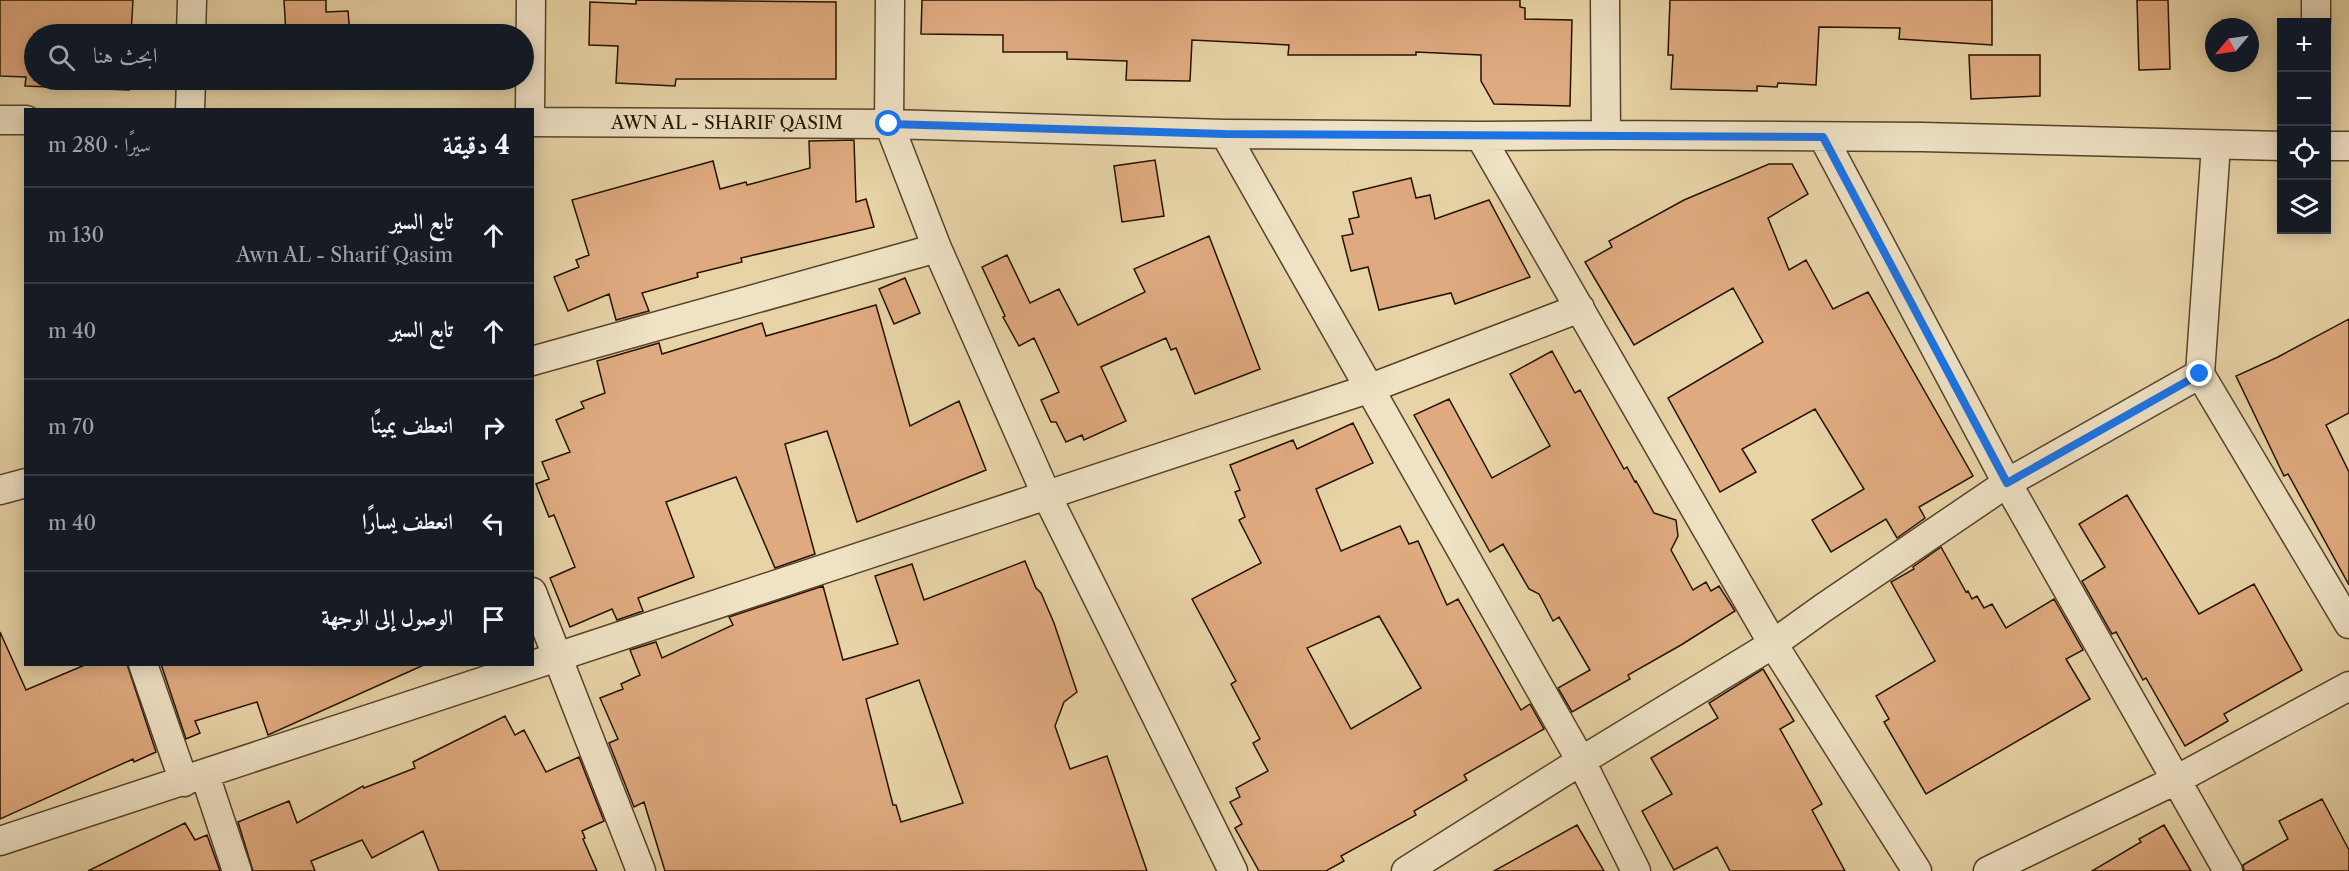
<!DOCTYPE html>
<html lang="ar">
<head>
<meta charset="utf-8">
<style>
  :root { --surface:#171b24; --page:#20242c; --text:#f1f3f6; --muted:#9ea1a6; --line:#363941 }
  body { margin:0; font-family:"Libre Caslon Text",Amiri,serif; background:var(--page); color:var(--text); direction:rtl }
  .controls { position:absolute; right:18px; top:18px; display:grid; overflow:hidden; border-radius:0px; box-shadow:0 3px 15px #0003 }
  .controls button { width:54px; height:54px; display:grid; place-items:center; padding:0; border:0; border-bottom:2px solid var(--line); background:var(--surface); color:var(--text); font:30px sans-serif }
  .compass { position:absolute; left:2205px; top:18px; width:54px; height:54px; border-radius:50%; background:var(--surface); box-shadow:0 3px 15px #0003; rotate:241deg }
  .stop { position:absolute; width:18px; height:18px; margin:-14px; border:4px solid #1a73e8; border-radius:50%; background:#fff }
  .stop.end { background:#1a73e8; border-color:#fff; box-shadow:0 2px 6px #0008 }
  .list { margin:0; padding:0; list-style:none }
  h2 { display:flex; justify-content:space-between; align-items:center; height:78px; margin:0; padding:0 24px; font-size:26px }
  h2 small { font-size:20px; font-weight:400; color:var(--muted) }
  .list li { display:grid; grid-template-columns:39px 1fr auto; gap:18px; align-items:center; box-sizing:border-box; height:96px; padding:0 24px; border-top:2px solid var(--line) }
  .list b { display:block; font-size:22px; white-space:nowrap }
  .list p { margin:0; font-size:20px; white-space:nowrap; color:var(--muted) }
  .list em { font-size:20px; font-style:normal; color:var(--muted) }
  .icon { flex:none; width:33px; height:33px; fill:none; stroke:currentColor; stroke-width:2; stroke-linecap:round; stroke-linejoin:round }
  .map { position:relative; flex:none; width:2349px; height:871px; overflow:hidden; direction:ltr }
  .search { position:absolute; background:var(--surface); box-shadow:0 3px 15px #0003; left:24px; top:24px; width:510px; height:66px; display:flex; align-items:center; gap:15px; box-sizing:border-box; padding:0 21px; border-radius:33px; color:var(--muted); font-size:22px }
  .panel { position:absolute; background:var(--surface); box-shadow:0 3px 15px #0003; left:24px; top:108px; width:510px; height:558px; border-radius:0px; direction:rtl }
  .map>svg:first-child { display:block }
  .building { fill:#dfaa7f; stroke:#251300; stroke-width:1.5; fill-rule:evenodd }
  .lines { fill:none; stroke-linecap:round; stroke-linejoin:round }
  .minor-casing { stroke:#56432a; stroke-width:31 }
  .minor { stroke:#efe2c5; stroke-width:28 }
  .route { stroke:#1a73e8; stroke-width:8 }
  .labels { text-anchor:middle; stroke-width:4.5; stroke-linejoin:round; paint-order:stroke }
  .street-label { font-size:18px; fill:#251300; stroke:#efe2c5 }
</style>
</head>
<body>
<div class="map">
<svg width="2349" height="871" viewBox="0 0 2349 871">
  <rect width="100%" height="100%" fill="#e7d3a6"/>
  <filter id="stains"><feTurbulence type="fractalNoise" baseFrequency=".00333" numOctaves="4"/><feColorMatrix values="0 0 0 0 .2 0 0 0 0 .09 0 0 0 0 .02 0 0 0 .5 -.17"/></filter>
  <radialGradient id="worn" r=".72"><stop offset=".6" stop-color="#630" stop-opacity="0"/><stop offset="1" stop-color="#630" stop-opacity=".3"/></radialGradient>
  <path class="building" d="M 0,0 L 133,0 L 131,34 L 34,34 L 34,80 L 129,80 L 129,90 L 25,86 L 26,77 L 0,76 Z
    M 284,0 L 326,0 L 326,12 L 348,11 L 350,34 L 286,34 Z
    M 636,0 L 836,2 L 836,79 L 676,79 L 675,86 L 616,83 L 618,46 L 589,45 L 590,2 L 636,4 Z
    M 922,0 L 1520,0 L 1520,7 L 1525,8 L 1525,19 L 1572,20 L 1570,106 L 1494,104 L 1481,81 L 1481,55 L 1416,52 L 1416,55 L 1288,55 L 1289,45 L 1192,40 L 1190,81 L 1126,80 L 1127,61 L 1067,59 L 1067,52 L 1003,52 L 1003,35 L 921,34 Z
    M 1670,0 L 1992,0 L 1992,45 L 1899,39 L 1900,28 L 1819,27 L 1816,85 L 1778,83 L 1777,87 L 1757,86 L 1757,91 L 1671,89 L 1673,55 L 1668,55 Z
    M 2137,0 L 2168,0 L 2170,69 L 2139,70 Z
    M 1969,55 L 2040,55 L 2040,96 L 1971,99 Z
    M 854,140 L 856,202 L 866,199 L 874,227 L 741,258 L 742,262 L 697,273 L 698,277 L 642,293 L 649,311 L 616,320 L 609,294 L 568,311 L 554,277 L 579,267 L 576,260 L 589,255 L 572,200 L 713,161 L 720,189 L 746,182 L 747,185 L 810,168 L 809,141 Z
    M 1155,160 L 1164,216 L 1122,222 L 1114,166 Z
    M 1769,164 L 1792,164 L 1808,194 L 1768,218 L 1789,270 L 1806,260 L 1833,309 L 1868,292 L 1973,476 L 1919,507 L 1925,518 L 1897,538 L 1886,519 L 1831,552 L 1812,520 L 1864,489 L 1815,409 L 1742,449 L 1756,472 L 1720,492 L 1668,398 L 1763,342 L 1733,288 L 1634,345 L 1585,262 L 1612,247 L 1609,241 L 1684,200 Z
    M 1411,178 L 1416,198 L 1430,195 L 1435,219 L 1489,200 L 1530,277 L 1455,304 L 1451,293 L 1379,310 L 1368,267 L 1351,271 L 1342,236 L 1353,234 L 1349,219 L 1359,217 L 1353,192 Z
    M 1209,236 L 1260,369 L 1195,394 L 1176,348 L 1171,350 L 1166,338 L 1101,367 L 1126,421 L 1084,440 L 1082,435 L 1066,442 L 1056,422 L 1051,422 L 1041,400 L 1059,392 L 1034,338 L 1019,346 L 1003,317 L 1005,316 L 982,267 L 1007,255 L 1030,303 L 1059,289 L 1078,325 L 1145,292 L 1134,269 Z
    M 905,278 L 920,313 L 894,324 L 879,289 Z
    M 876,305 L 910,426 L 959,401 L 986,470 L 857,522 L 827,431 L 785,444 L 815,554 L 775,568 L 736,477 L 666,502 L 694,577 L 638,598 L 643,611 L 617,620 L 612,609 L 570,627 L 550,578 L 575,567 L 554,515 L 549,517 L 536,484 L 549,479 L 542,462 L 570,452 L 556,420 L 584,408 L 581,402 L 605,393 L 597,361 L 659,343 L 662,354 L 762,323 L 766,336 Z
    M 2349,319 L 2349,413 L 2326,425 L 2349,472 L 2349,585 L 2288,474 L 2284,476 L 2236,376 L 2278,357 Z
    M 1552,351 L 1575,393 L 1580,390 L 1624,469 L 1627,467 L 1635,482 L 1636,481 L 1654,513 L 1676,520 L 1678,536 L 1671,550 L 1693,590 L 1706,582 L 1711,591 L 1719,586 L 1735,611 L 1681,645 L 1628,675 L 1630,679 L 1572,712 L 1558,688 L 1590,670 L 1559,617 L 1553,621 L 1539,594 L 1529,589 L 1503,544 L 1490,552 L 1414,415 L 1449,399 L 1492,478 L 1550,446 L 1510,374 Z
    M 1353,423 L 1373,463 L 1316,489 L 1341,551 L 1400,526 L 1409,544 L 1418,541 L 1447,605 L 1458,599 L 1521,710 L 1530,704 L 1544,729 L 1464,775 L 1467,780 L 1414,811 L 1416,815 L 1341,856 L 1344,861 L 1326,871 L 1259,871 L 1235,828 L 1242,824 L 1230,802 L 1240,797 L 1236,788 L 1268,771 L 1253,743 L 1260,739 L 1231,684 L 1236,681 L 1192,599 L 1261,563 L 1239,520 L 1245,517 L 1235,492 L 1240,490 L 1230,465 L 1293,440 L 1297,449 ZM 1379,616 L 1421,688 L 1351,729 L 1307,648 Z
    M 2127,495 L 2199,614 L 2254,584 L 2302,670 L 2224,714 L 2228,721 L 2185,746 L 2146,678 L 2143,680 L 2116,632 L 2112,634 L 2082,581 L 2105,567 L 2079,524 Z
    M 1941,547 L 1966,592 L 1968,591 L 1972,599 L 1977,596 L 1984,608 L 1992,604 L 2006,628 L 2054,599 L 2083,650 L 2066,659 L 2090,699 L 1926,794 L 1884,722 L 1889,719 L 1876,696 L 1935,661 L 1891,582 L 1914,569 L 1913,567 Z
    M 1025,561 L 1036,588 L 1041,593 L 1054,623 L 1077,692 L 1064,702 L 1055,726 L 1070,769 L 1107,756 L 1147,871 L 665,871 L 644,802 L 634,807 L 609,743 L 618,739 L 600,698 L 623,689 L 621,684 L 640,675 L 630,650 L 656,642 L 662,658 L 733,625 L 729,617 L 823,586 L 843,660 L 898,644 L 875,576 L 912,564 L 924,600 ZM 919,680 L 963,803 L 901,822 L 896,805 L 893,805 L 866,699 Z
    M 0,632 L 26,690 L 87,664 L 127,664 L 156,752 L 134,762 L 133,759 L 0,819 Z
    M 161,664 L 426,664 L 268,735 L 257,702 L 195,721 L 200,733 L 186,739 Z
    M 1763,669 L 1794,721 L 1780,729 L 1822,804 L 1812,810 L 1845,871 L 1730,871 L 1717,847 L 1674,870 L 1642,811 L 1672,794 L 1651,758 L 1718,718 L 1709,703 Z
    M 505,716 L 515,735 L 524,730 L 546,772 L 579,757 L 604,821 L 582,831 L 585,838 L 583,839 L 597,871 L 439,871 L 423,831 L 372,858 L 362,840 L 311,861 L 315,871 L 253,871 L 238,822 L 289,801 L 297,823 L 363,786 L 364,788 L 415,768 L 413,762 Z
    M 2322,799 L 2349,850 L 2349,871 L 2244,871 L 2243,865 L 2288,839 L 2279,821 Z
    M 185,823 L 195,840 L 207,835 L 220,871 L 88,871 Z
    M 1577,825 L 1604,871 L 1494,871 Z
    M 2164,825 L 2191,871 L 2092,871 L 2141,842 L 2139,839 Z"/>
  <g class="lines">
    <defs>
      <path id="minor" d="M 890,0 L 889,124 L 937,248 L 1046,494 L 1233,871
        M 1605,0 L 1606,135
        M 2316,22 L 2316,0
        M 191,34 L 192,0
        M 190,110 L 191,80
        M 530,110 L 531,0
        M 0,120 L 26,120
        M 532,122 L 889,124 L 1225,134 L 1480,136 L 1606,135 L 1922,137 L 2282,146
        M 1225,134 L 1581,761 L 1636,871
        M 1480,136 L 1773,644 L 1917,871
        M 1823,137 L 2007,483 L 2228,871
        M 2326,146 L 2349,146
        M 532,361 L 937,248
        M 2200,374 L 2216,145
        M 0,490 L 26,483
        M 532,592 L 641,871
        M 143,664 L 184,782
        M 205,775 L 237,871
        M 0,841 L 1368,389 L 1580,308
        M 1406,871 L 1581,761 L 1773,644 L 1823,608 L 2007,483 L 2200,374 L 2349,624
        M 1988,871 L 2176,780 L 2349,686"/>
    </defs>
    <use href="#minor" class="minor-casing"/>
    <use href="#minor" class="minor"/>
  </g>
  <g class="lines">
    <path class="route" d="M 889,124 L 1225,134 L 1823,137 L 2007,483 L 2200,374"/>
  </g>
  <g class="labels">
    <g class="street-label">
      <text x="727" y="129">AWN AL - SHARIF QASIM</text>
    </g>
  </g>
  <rect width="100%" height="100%" filter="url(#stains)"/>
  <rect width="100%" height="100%" fill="url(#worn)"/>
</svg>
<div class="controls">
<button>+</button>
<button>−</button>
<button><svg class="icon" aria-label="locate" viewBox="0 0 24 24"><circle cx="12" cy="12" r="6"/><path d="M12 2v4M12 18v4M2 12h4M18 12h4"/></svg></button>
<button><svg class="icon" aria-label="layers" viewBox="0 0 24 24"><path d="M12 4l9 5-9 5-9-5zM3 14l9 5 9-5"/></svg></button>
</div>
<svg class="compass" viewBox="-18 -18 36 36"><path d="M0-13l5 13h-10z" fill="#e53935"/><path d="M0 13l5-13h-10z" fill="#9ea1a6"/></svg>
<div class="stop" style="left:889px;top:124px"></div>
<div class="stop end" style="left:2200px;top:374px"></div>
<div class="search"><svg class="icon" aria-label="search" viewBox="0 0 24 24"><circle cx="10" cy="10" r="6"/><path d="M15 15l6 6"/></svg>ابحث هنا</div>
<section class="panel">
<h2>4 دقيقة<small>سيرًا · 280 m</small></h2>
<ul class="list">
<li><svg class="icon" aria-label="ahead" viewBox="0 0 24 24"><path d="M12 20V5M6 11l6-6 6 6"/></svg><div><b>تابع السير</b><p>Awn AL - Sharif Qasim</p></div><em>130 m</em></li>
<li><svg class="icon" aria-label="ahead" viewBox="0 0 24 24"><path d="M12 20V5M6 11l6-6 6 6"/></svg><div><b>تابع السير</b></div><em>40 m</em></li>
<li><svg class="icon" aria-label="right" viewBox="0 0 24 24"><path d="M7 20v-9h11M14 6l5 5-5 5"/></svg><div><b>انعطف يمينًا</b></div><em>70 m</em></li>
<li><svg class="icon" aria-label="left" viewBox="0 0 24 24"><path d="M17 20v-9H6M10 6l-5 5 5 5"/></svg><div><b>انعطف يسارًا</b></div><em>40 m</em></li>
<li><svg class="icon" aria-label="arrive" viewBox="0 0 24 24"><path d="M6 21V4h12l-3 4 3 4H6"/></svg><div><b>الوصول إلى الوجهة</b></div></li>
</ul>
</section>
</div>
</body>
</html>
